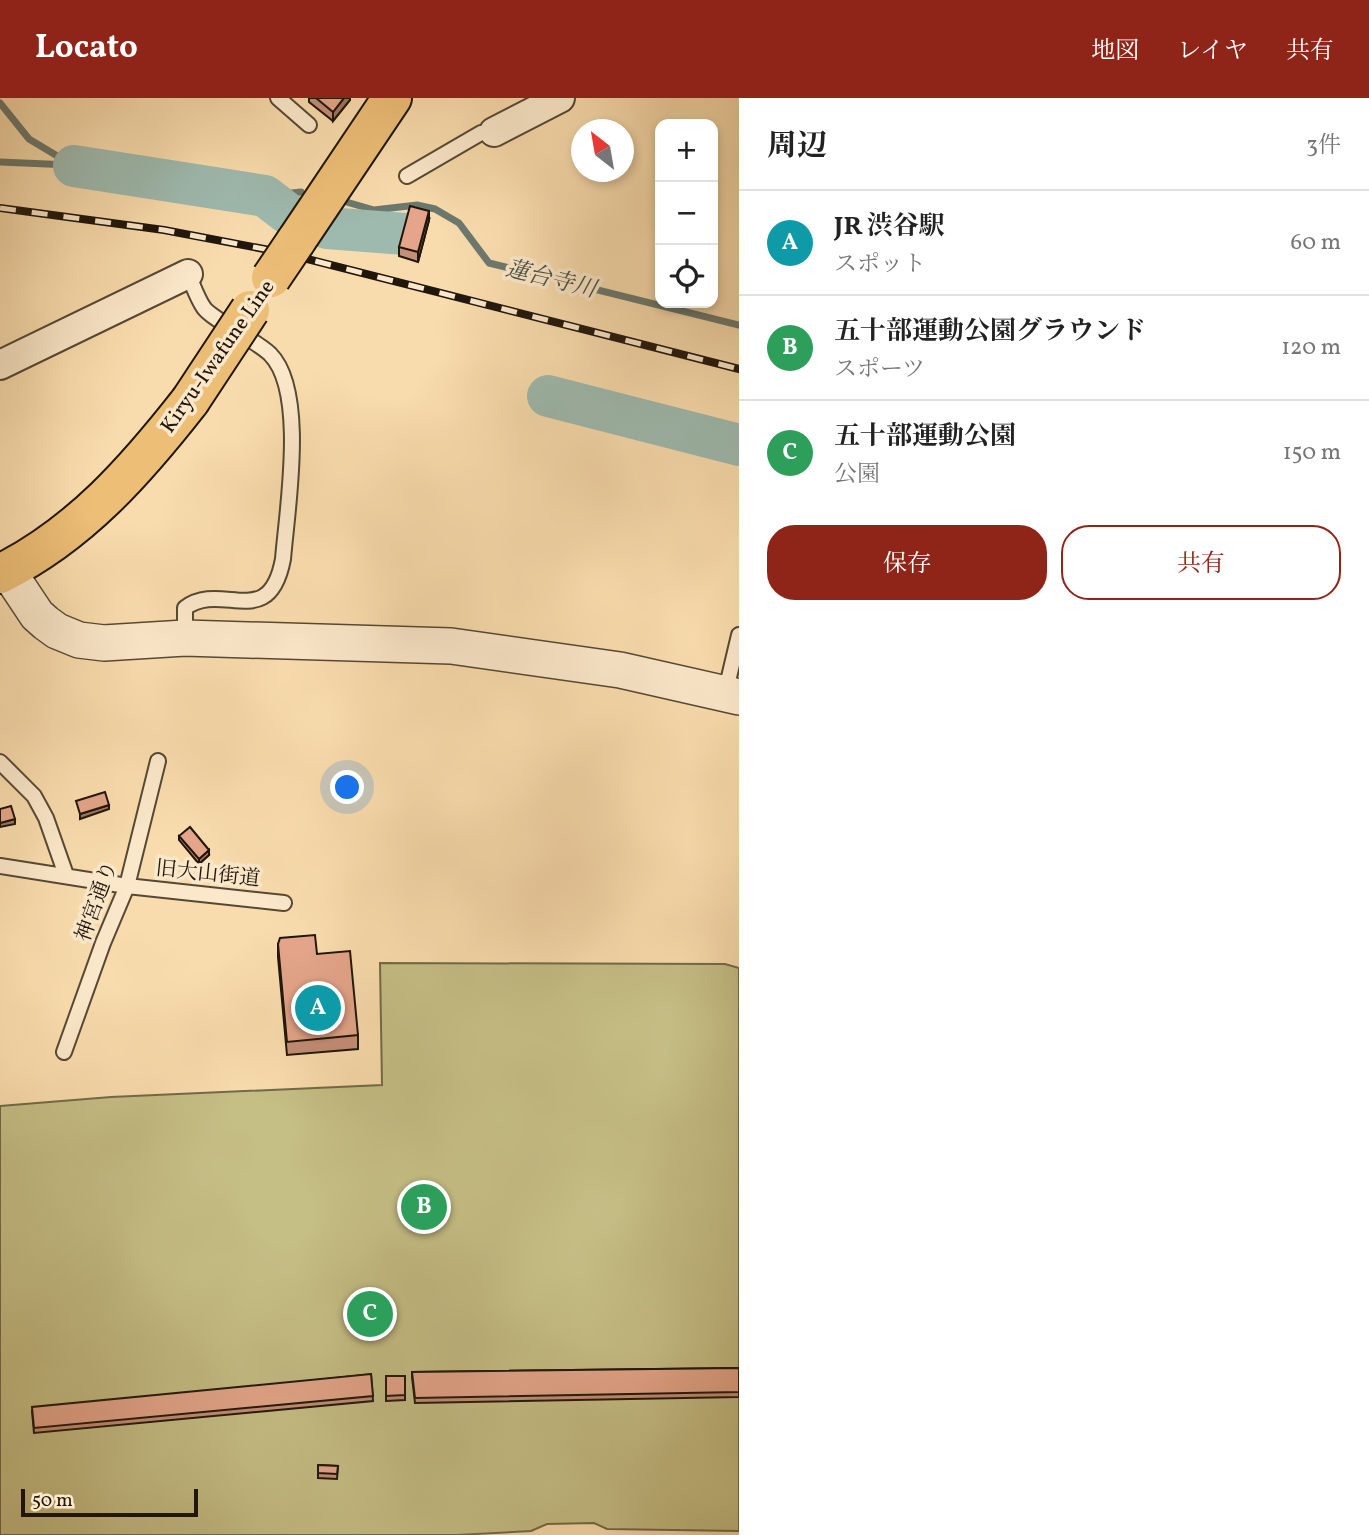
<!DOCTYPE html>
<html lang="ja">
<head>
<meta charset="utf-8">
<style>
  :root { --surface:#fff; --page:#f6f6f6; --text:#222; --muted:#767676; --line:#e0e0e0; --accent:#8f2418 }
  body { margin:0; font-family:Vollkorn,"Noto Serif JP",serif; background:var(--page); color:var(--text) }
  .controls { position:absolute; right:21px; top:21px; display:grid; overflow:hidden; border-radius:14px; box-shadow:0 4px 10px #0003 }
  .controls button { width:63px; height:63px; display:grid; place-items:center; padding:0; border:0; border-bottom:2px solid var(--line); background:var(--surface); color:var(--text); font:35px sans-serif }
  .compass { position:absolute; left:571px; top:21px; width:63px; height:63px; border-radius:50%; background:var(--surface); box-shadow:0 4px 10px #0003; rotate:329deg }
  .scale { position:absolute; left:21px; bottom:18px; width:177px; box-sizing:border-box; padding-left:7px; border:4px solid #20160c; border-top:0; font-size:19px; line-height:24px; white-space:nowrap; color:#20160c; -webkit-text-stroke:5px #fbe8ca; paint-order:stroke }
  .you { position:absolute; left:348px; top:690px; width:24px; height:24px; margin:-18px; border:5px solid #fff; border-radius:50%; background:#1a73e8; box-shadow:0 0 0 10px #1a73e833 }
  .badge { display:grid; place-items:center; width:46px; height:46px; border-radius:50%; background:var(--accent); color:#fff; font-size:23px; font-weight:700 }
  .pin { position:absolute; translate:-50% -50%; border:4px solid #fff; box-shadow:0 2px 7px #0006 }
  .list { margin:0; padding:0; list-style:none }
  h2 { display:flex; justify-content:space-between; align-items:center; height:91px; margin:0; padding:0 28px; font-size:30px }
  h2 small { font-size:23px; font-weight:400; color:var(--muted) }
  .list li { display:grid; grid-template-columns:46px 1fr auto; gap:21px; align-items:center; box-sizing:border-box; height:105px; padding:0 28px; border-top:2px solid var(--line) }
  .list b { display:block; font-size:26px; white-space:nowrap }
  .list p { margin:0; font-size:23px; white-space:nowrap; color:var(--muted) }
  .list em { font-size:23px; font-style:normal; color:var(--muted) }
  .actions { display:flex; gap:14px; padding:21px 28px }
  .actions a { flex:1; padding:16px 0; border:2px solid var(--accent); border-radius:28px; text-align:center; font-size:24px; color:var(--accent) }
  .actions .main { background:var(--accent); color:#fff }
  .icon { flex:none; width:38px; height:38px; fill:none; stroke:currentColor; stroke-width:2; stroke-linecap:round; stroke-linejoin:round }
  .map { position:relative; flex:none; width:739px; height:1437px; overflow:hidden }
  header { display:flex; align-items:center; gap:42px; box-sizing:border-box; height:98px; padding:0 35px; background:var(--accent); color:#fff }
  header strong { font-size:33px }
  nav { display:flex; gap:38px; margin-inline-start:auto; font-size:24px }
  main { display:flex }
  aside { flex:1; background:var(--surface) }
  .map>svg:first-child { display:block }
  .green { fill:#c5be85; stroke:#726a48; stroke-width:2 }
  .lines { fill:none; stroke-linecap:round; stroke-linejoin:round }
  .stream { stroke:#6c786e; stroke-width:7 }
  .river { stroke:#9ebaaf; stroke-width:42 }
  .service-casing { stroke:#564834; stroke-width:18 }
  .minor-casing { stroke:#564834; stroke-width:32 }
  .tertiary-casing { stroke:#564834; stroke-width:38 }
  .primary-casing { stroke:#20160c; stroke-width:42 }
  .service { stroke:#fbe8ca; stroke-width:14 }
  .minor { stroke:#fbe8ca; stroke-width:28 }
  .tertiary { stroke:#fbe8ca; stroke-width:35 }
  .primary { stroke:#ecbe76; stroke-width:38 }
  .rail-casing { stroke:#20160c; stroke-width:8 }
  .rail { stroke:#fbe8ca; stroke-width:5; stroke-dasharray:16; stroke-linecap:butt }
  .primary-bridge-casing { stroke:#20160c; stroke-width:42; stroke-linecap:butt }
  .primary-bridge { stroke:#ecbe76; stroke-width:38 }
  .wall { fill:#c48e77; stroke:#20160c; stroke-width:2 }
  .shaded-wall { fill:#a07461; stroke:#20160c; stroke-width:2 }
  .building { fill:#e4a58a; stroke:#20160c; stroke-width:2 }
  .labels { text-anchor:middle; stroke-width:7; stroke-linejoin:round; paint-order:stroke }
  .street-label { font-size:21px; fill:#20160c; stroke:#fbe8ca }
  .water-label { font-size:23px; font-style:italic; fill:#4c4f45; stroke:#fbe8ca }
</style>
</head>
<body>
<header>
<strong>Locato</strong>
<nav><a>地図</a><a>レイヤ</a><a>共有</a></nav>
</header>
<main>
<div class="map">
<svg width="739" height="1437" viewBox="0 0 739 1437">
  <rect width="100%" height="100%" fill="#f9dcad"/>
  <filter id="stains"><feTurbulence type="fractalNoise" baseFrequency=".00286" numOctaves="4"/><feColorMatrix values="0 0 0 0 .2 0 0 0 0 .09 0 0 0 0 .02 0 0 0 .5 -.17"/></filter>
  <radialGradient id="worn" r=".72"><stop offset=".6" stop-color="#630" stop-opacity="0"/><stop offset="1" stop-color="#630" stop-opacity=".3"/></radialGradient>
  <path class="green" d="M 380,865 L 725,866 L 739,870 L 739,1433 L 607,1431 L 594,1425 L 547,1426 L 531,1433 L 457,1437 L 0,1437 L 0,1008 L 111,999 L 382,987 Z"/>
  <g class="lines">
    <path class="stream" d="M 0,5 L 29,41 L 74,68
      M 0,64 L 70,67
      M 265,98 L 301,94
      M 343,103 L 374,112 L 417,107 L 435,111 L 459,125 L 489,165 L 739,227"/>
    <path class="river" d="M 74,68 L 265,98 L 287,115
      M 327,130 L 405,136
      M 548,298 L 739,347"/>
    <defs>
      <path id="service" d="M 278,0 L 309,27
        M 407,78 L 481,35 L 494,34
        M 185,540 L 185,510 C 222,482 269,535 283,461 C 287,411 307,293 270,256 C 254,241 213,222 204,210 C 197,200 193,187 188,176
        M 725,596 L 739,537
        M 0,664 L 34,698 L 46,720 L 66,777
        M 0,768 L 127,788 L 284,805
        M 64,954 L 103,845 L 127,788 L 158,663"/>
      <path id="minor" d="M 494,34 L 560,0
        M 0,267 L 188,176"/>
      <path id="tertiary" d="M 7,472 L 37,517 L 46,525 L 57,533 L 79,542 L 104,545 L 185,540 L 451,548 L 620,572 L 739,599"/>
      <path id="primary" d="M 296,143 L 392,0
        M 0,476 C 80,436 136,372 190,303"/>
    </defs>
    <use href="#service" class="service-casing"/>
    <use href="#minor" class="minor-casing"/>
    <use href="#tertiary" class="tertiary-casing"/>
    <use href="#primary" class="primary-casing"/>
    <use href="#service" class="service"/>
    <use href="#minor" class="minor"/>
    <use href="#tertiary" class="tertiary"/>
    <use href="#primary" class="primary"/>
    <defs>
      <path id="rail" d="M 0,110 L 164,132 L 280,154 L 739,271"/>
    </defs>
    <use href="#rail" class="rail-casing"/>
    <use href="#rail" class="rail"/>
    <defs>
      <path id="primary-bridge" d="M 271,180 L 296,143
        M 190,303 L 250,212"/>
    </defs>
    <use href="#primary-bridge" class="primary-bridge-casing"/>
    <use href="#primary-bridge" class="primary-bridge"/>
  </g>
  <path class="wall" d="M 309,0 L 350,0 L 350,2 L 333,23 L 309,4 Z
    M 429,122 L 418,164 L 399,158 L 399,149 Z
    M 179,738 L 209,757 L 199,766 L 179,742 Z
    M 278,846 L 317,856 L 358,937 L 358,951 L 287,957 L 278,859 Z
    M 739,1270 L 739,1299 L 415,1305 L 412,1279 L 412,1274 Z
    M 371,1276 L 373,1303 L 34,1335 L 32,1313 Z
    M 386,1278 L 405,1278 L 405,1302 L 386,1303 Z
    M 318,1367 L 338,1368 L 337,1381 L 318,1380 Z"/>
  <path class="shaded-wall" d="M 344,0 L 350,0 L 350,2 L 333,23 L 333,14 Z
    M 429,113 L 429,122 L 418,164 L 418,154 Z
    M 109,707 L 109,711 L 80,721 L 80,716 Z
    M 15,721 L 15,726 L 0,729 L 0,725 Z
    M 209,752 L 209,757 L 199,766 L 199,761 Z"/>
  <path class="building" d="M 316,0 L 344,0 L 333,14 Z
    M 410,108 L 429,113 L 418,154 L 399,149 Z
    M 105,694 L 109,707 L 80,716 L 76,703 Z
    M 11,708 L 15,721 L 0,725 L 0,711 Z
    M 190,729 L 209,752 L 199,761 L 179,738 Z
    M 315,837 L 317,856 L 350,853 L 358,937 L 287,944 L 278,846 L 280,840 Z
    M 739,1270 L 739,1294 L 415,1300 L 412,1274 Z
    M 371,1276 L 373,1298 L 34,1330 L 32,1309 Z
    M 386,1278 L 405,1278 L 405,1297 L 386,1298 Z
    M 318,1367 L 338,1368 L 337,1376 L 318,1375 Z"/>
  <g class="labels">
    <g class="street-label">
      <text transform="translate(217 258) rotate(-55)" y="7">Kiryu-Iwafune Line</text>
      <text transform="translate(208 775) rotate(6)" y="7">旧大山街道</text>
      <text transform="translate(96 803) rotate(-70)" y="7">神宮通り</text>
    </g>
    <g class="water-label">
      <text transform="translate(551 180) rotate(14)" y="8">蓮台寺川</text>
    </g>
  </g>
  <rect width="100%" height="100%" filter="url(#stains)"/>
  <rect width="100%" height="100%" fill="url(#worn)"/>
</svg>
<div class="controls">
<button>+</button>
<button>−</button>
<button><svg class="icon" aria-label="locate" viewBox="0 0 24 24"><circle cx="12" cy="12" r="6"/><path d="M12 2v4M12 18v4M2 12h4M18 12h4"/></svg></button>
</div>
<svg class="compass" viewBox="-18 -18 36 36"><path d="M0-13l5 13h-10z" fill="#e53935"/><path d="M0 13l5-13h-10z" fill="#767676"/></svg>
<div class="scale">50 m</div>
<div class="you"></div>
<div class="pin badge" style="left:318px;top:910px;background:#0f9aa8">A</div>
<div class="pin badge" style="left:424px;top:1109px;background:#2e9e5b">B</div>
<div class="pin badge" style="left:370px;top:1216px;background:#2e9e5b">C</div>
</div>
<aside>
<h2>周辺<small>3件</small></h2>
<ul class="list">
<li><span class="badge" style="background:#0f9aa8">A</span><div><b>JR 渋谷駅</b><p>スポット</p></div><em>60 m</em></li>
<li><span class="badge" style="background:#2e9e5b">B</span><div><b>五十部運動公園グラウンド</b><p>スポーツ</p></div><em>120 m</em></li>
<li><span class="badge" style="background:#2e9e5b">C</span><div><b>五十部運動公園</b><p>公園</p></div><em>150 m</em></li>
</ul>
<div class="actions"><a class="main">保存</a><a>共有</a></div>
</aside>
</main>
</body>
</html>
